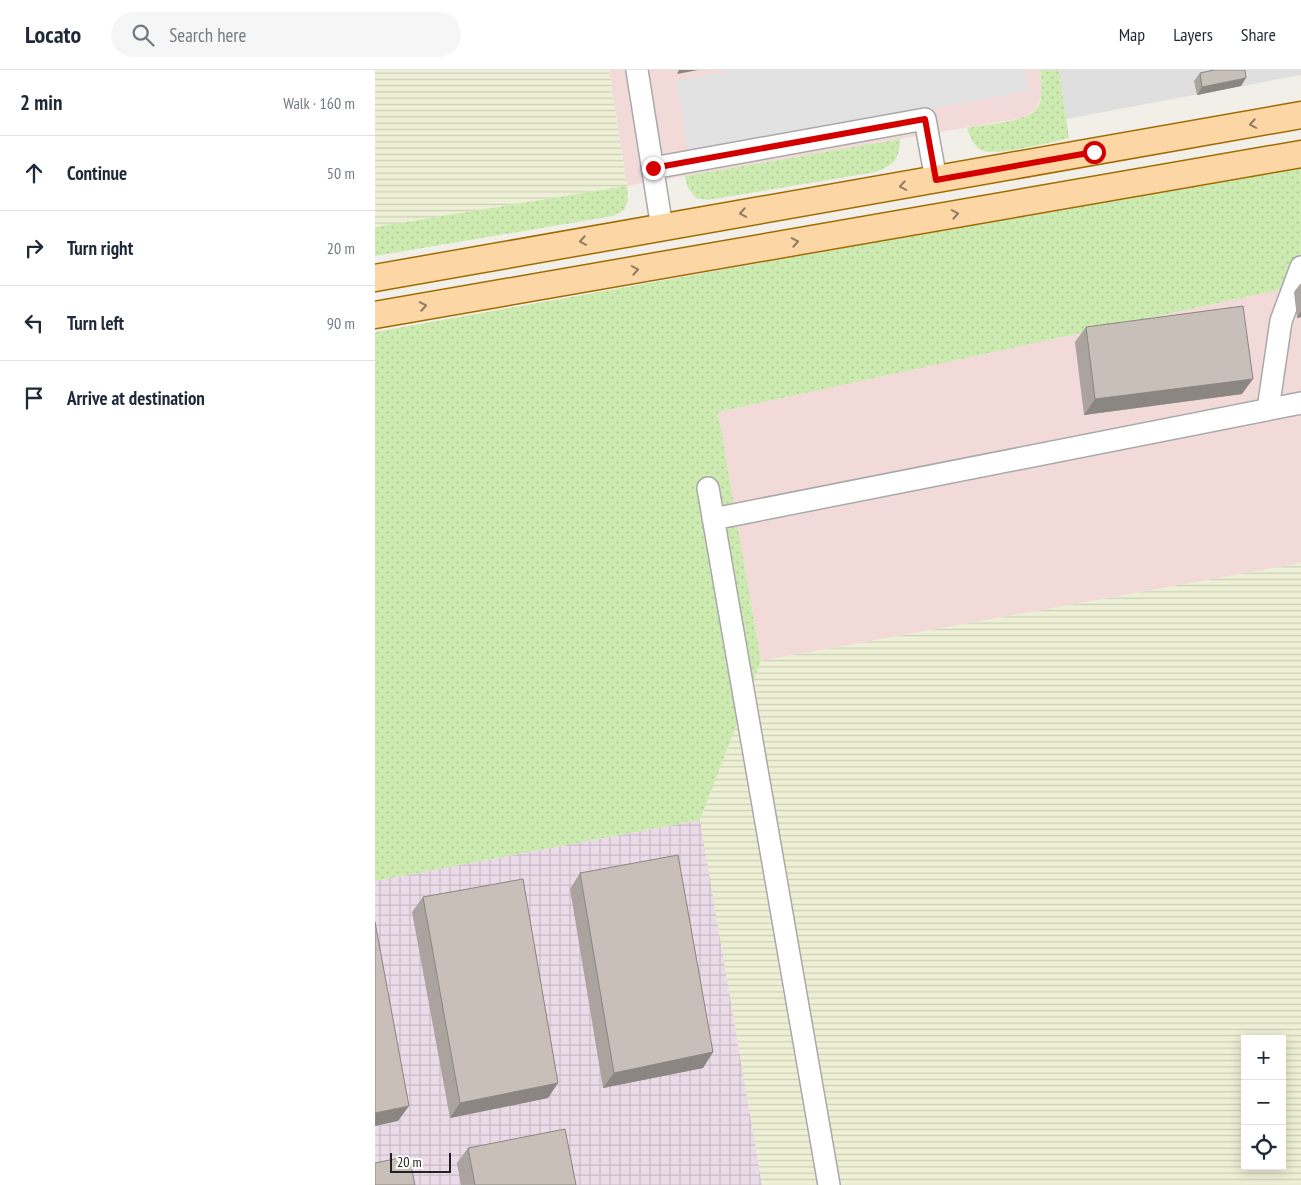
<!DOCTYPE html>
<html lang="en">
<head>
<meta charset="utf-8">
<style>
  :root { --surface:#fff; --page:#f6f6f7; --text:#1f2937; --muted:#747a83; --line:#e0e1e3 }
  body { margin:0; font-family:"PT Sans Narrow",sans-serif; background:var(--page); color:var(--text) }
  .controls { position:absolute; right:15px; bottom:15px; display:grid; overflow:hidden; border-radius:0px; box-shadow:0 2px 12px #0003 }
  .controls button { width:45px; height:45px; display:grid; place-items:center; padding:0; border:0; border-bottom:1px solid var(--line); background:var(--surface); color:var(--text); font:25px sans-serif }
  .scale { position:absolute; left:15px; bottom:12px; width:61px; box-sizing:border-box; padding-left:5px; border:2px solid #222; border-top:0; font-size:14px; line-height:18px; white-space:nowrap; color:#222; -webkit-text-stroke:4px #fff; paint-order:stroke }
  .stop { position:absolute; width:15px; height:15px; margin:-11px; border:4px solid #d40000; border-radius:50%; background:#fff }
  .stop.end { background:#d40000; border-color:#fff; box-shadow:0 1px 5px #0008 }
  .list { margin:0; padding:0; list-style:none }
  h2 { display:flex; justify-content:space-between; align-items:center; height:65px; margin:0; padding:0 20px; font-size:21px }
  h2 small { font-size:16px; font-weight:400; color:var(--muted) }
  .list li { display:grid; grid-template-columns:32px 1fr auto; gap:15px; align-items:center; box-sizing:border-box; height:75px; padding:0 20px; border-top:1px solid var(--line) }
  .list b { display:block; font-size:19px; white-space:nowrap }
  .list em { font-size:16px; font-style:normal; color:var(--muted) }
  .icon { flex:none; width:28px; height:28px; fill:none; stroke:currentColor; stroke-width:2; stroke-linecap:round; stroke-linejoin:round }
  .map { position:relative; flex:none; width:926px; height:1115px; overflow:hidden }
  header { display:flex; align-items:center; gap:30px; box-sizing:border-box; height:70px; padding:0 25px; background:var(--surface); border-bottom:1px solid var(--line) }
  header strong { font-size:24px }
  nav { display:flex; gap:28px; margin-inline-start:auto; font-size:18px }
  .search { width:350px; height:45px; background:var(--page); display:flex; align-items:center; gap:12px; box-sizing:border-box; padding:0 18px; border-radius:28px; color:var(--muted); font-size:19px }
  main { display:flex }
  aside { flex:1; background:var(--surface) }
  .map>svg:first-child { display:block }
  .residential { fill:#e0dfdf }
  .commercial { fill:#f2dad9 }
  .industrial { fill:url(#industrial-grid) }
  .farmland { fill:url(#farmland-rules); fill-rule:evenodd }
  .grass { fill:url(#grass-dots) }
  .parking { fill:#e2e2e2 }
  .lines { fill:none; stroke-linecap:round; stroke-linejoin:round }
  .minor-casing { stroke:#a9a9a9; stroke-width:24 }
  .major-casing { stroke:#a06b00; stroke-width:29 }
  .minor { stroke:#fff; stroke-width:21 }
  .major { stroke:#fcd6a4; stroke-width:26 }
  .wall { fill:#aba49e }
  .shaded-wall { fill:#8b8681 }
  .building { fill:#c7bfb8; stroke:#8b8681 }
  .oneway { stroke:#8f7c63 }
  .route { stroke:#d40000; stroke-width:6 }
</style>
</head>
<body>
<header>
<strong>Locato</strong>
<div class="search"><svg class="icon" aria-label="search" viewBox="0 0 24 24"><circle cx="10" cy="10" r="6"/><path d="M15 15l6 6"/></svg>Search here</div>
<nav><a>Map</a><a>Layers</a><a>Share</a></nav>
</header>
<main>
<aside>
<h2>2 min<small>Walk · 160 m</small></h2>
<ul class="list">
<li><svg class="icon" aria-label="ahead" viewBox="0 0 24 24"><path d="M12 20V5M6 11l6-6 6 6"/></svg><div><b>Continue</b></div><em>50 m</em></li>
<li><svg class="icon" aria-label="right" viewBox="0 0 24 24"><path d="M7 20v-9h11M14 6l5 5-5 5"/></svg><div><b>Turn right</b></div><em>20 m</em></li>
<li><svg class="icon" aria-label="left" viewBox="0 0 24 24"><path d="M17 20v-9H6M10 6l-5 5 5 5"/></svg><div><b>Turn left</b></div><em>90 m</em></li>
<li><svg class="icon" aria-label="arrive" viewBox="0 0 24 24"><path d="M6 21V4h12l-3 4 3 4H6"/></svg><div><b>Arrive at destination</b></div></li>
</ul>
</aside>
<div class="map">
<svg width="926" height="1115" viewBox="0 0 926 1115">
  <defs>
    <pattern id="industrial-grid" width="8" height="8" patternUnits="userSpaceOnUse" patternTransform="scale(1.25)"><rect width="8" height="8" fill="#ebdbe8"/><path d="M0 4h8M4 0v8" fill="none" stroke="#c9bcc7"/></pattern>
    <pattern id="farmland-rules" width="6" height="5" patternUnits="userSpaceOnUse" patternTransform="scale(1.25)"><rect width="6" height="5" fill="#eef0d5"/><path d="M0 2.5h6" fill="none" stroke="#ccceb7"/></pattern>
    <pattern id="grass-dots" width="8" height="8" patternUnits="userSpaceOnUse" patternTransform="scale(1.25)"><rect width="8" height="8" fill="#cdebb0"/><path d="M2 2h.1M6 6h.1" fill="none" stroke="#b0c997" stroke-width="1.8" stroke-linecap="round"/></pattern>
  </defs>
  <rect width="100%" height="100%" fill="#f2efe9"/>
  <path class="residential" d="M 684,0 L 926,0 L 926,5 L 691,49 Z"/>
  <path class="commercial" d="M 234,0 L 666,0 L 667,24 L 661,39 L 647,48 L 252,116 Z
    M 926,215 L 926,493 L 386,591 L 343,342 Z"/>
  <path class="industrial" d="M 325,750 L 387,1115 L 0,1115 L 0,811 Z"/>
  <path class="farmland" d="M 0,0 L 234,0 L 252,116 L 0,157 Z
    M 926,493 L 926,1115 L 387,1115 L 325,750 L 386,591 ZM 870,969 L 907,969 L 907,1096 L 870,1096 Z"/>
  <path class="grass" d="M 666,0 L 684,0 L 694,68 C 678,72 619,87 606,80 C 598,75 595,66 592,58 C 608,55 653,52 662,38 C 669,27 666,13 666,0 Z
    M 525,69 C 524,90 520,94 501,102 L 333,130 L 321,128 L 313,118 L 310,106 Z
    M 926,96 L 926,215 L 343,342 L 386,591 L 325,750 L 0,811 L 0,262 Z
    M 252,116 L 253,130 L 249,140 L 238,146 L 0,186 L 0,157 Z"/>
  <path class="parking" d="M 359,0 L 650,0 L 654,21 L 314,84 L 301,11 Z"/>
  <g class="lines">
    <defs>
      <path id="minor" d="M 262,0 L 287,158
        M 278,98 L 550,49 L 561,110
        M 893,339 L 906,251 L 926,197
        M 333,418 L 454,1115
        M 338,449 L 926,333"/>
      <path id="major" d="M 0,208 L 926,45
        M 0,245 L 926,84"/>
    </defs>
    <use href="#minor" class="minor-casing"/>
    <use href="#major" class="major-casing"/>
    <use href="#minor" class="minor"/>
    <use href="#major" class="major"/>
  </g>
  <path class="wall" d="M 825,3 L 866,16 L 822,25 L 819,11 Z
    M 925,214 L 926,214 L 926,247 L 922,248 L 919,222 Z
    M 711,257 L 867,324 L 709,345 L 700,272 Z
    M 205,803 L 338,982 L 328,998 L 228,1018 L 195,819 Z
    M 48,827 L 173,1028 L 75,1048 L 37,842 Z
    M 93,1078 L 201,1115 L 86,1115 L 82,1093 Z"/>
  <path class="shaded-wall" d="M 304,0 L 323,0 L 302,4 Z
    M 871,8 L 866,16 L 822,25 L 827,17 Z
    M 926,242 L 926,247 L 922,248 Z
    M 878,309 L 867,324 L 709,345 L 720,329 Z
    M 338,982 L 328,998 L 228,1018 L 239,1003 Z
    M 183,1013 L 173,1028 L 75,1048 L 85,1033 Z
    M 34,1036 L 23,1051 L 0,1056 L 0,1043 Z"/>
  <path class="building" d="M 839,0 L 870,0 L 871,8 L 827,17 L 825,3 Z
    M 868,236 L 878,309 L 720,329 L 711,257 Z
    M 303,785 L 338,982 L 239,1003 L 205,803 Z
    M 148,809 L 183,1013 L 85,1033 L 48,827 Z
    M 0,852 L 34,1036 L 0,1043 Z
    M 190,1059 L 201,1115 L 100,1115 L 93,1078 Z
    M 34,1086 L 40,1115 L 0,1115 L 0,1093 Z"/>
  <defs><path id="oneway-chevron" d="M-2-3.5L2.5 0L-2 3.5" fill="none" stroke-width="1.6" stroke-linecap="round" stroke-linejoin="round" transform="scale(1.25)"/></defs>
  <g class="oneway">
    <use href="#oneway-chevron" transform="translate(878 54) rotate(170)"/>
    <use href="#oneway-chevron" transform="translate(528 116) rotate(170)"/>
    <use href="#oneway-chevron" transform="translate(368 143) rotate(170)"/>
    <use href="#oneway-chevron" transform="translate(580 144) rotate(-10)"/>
    <use href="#oneway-chevron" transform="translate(208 171) rotate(170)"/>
    <use href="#oneway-chevron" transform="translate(420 172) rotate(-10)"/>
    <use href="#oneway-chevron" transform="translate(260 200) rotate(-10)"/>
    <use href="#oneway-chevron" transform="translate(48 236) rotate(-10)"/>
  </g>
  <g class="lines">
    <path class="route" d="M 278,98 L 550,49 L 561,110 L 719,82"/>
  </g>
</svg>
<div class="controls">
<button>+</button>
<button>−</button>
<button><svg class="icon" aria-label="locate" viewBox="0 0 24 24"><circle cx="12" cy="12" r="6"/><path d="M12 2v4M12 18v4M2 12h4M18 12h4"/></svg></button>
</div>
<div class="scale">20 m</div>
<div class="stop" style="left:719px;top:82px"></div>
<div class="stop end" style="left:278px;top:98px"></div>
</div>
</main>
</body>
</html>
